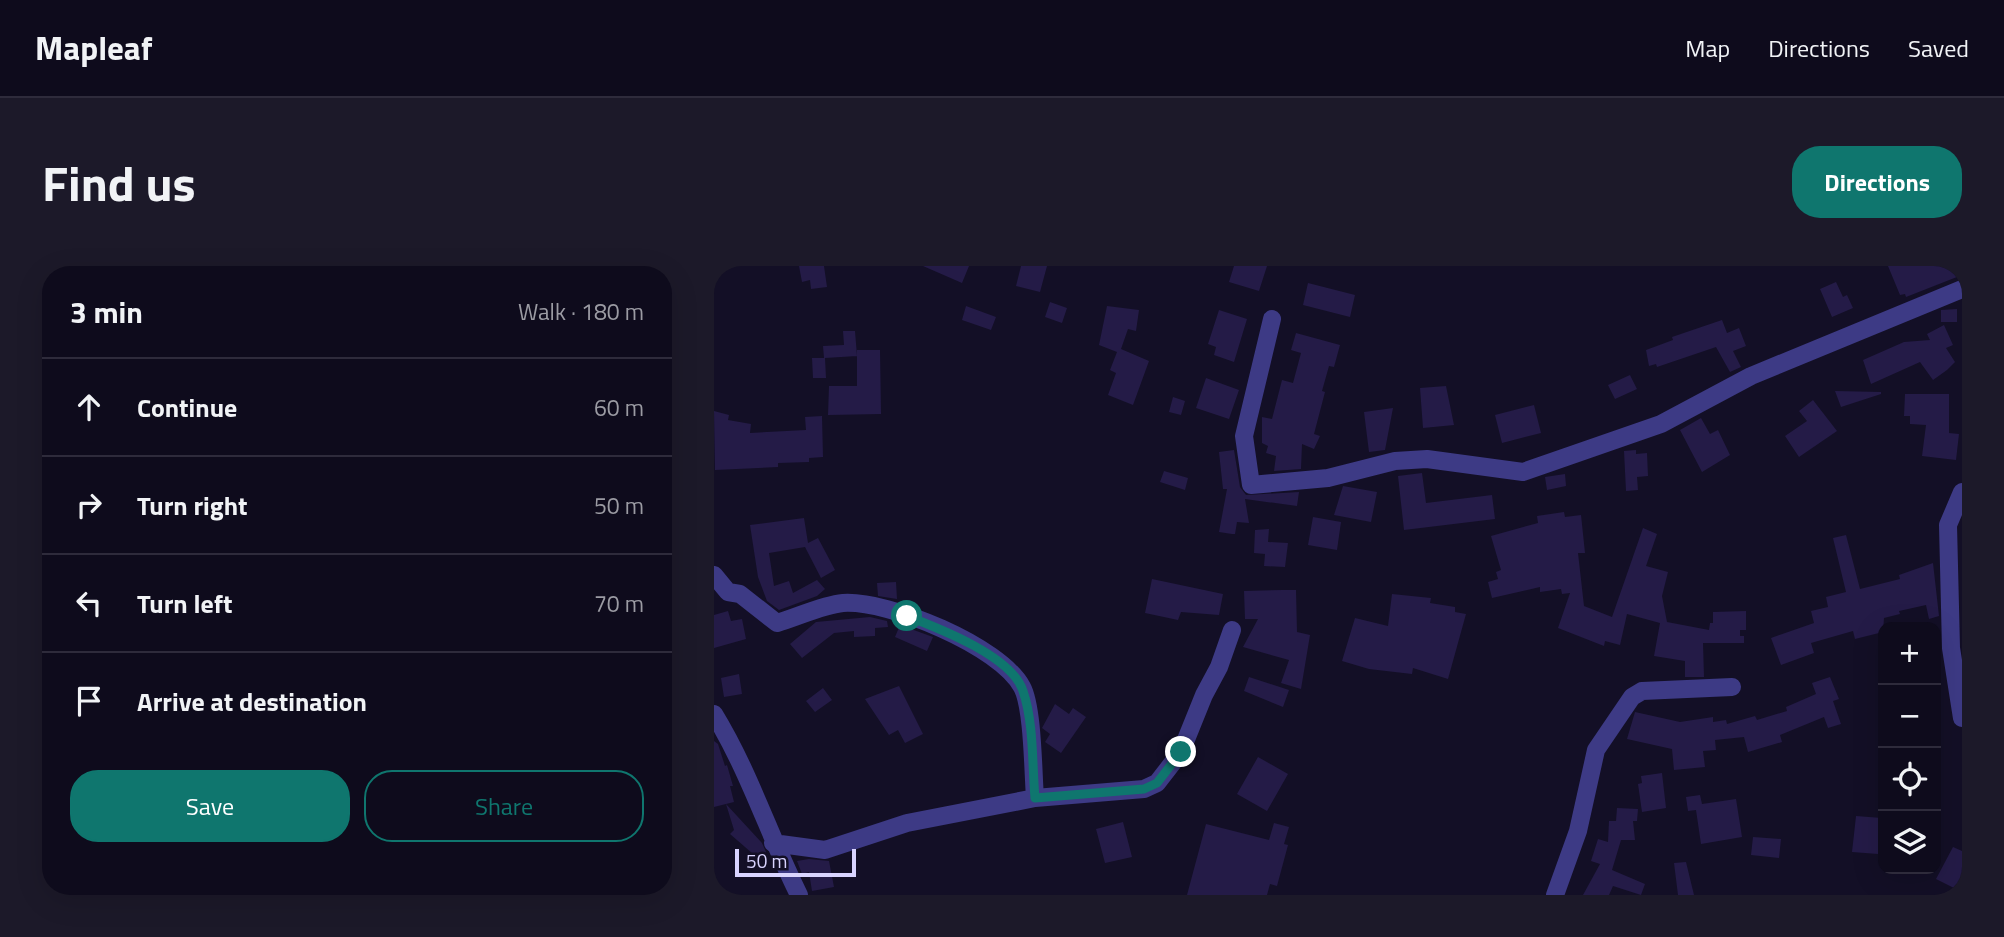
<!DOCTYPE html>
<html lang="en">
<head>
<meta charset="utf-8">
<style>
  :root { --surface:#0e0b1c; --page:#1c1929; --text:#f1f3f6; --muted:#9b9ba3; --line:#2e2b3b; --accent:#0f766e }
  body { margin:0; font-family:"Titillium Web",sans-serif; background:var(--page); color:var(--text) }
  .controls { position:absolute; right:21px; bottom:21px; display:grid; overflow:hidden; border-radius:14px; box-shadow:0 7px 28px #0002 }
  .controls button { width:63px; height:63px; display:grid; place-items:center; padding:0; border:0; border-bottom:2px solid var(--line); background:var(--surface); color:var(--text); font:35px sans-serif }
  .scale { position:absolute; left:21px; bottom:18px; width:121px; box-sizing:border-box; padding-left:7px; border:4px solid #d9d4ff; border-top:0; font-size:19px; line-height:24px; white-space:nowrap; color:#d9d4ff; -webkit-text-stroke:5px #130f26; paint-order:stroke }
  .stop { position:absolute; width:21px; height:21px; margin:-16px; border:5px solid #0f766e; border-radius:50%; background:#fff }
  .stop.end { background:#0f766e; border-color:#fff; box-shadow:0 2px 7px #0008 }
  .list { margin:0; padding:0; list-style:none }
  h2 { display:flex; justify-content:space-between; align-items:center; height:91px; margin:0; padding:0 28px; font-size:30px }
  h2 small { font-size:23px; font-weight:400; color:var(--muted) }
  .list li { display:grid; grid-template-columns:46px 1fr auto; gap:21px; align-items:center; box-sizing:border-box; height:98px; padding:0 28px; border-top:2px solid var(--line) }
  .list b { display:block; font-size:26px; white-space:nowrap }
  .list em { font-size:23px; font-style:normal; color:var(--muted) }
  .actions { display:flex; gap:14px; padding:21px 28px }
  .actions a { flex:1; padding:16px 0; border:2px solid var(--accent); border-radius:28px; text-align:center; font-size:24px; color:var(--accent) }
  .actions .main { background:var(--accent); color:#fff }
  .icon { flex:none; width:38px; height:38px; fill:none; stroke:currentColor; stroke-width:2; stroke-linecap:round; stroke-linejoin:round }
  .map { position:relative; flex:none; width:1248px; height:629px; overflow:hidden; border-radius:28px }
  header { display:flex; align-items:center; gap:42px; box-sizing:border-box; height:98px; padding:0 35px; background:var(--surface); border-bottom:2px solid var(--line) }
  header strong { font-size:33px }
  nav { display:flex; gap:38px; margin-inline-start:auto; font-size:24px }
  .intro { display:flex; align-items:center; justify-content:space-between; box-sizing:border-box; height:168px; padding:0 42px }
  h1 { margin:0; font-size:49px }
  .button { padding:18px 32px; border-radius:28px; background:var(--accent); color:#fff; font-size:24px; font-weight:700 }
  main { display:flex; gap:42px; padding:0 42px }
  aside { flex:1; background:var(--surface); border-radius:28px; box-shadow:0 7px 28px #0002 }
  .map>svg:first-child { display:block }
  .building { fill:#241b47 }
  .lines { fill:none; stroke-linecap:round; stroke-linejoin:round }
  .minor { stroke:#3d3a85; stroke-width:18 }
  .route { stroke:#0f766e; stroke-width:9 }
</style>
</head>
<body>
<header>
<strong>Mapleaf</strong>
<nav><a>Map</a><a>Directions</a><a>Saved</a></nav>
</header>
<div class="intro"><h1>Find us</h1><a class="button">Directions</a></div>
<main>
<aside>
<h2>3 min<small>Walk · 180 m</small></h2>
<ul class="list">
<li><svg class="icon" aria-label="ahead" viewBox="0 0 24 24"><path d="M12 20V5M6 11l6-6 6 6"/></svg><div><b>Continue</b></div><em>60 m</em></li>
<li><svg class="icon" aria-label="right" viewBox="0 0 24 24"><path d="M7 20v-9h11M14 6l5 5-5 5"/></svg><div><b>Turn right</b></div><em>50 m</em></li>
<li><svg class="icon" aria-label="left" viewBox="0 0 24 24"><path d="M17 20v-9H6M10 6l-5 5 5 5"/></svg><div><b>Turn left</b></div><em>70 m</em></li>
<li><svg class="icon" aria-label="arrive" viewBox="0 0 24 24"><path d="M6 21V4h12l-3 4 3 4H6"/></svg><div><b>Arrive at destination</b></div></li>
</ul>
<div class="actions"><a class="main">Save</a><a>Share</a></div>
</aside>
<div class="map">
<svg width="1248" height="629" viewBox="0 0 1248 629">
  <rect width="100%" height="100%" fill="#130f26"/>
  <path class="building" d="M 85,0 L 110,0 L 113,21 L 97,23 L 96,14 L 88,16 Z
    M 209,0 L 255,0 L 248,17 Z
    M 307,0 L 333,0 L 326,26 L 302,20 Z
    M 520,0 L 553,0 L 545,25 L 515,16 Z
    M 1174,0 L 1248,0 L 1248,9 L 1192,31 L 1191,28 L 1186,29 Z
    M 1122,16 L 1129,31 L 1133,29 L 1139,42 L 1118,51 L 1106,23 Z
    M 594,17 L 641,29 L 636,51 L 589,39 Z
    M 336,36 L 353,42 L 348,57 L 331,51 Z
    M 252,40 L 282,51 L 277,64 L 248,54 Z
    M 393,40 L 425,44 L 422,65 L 414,63 L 407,83 L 435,95 L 419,139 L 394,129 L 402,107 L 396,104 L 403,86 L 385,79 Z
    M 1243,43 L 1243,56 L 1227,56 L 1227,44 Z
    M 505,44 L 533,53 L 520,96 L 500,89 L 502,81 L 494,78 Z
    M 1008,54 L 1013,67 L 1025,62 L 1032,80 L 1019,85 L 1027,101 L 1016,106 L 1002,81 L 943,101 L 942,98 L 935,100 L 932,84 L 959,74 L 958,71 Z
    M 1230,59 L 1239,79 L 1232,82 L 1241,96 L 1233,104 L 1219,114 L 1206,96 L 1157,118 L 1149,94 L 1190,76 L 1216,74 L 1213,68 Z
    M 129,65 L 141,65 L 143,90 L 111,92 L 112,112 L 99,112 L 98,92 L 110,92 L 109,80 L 130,79 Z
    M 582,67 L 626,79 L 620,101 L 615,100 L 608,125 L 611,126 L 600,168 L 606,170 L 600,183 L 588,178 L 587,203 L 560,205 L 562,190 L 552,187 L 554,180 L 548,177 L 548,151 L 558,153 L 568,114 L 579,117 L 587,87 L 577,84 Z
    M 143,84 L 166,84 L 167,148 L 114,149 L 115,120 L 143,120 Z
    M 916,109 L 923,123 L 901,133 L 894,119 Z
    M 492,112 L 525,124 L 515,153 L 482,142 Z
    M 732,120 L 740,159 L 709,162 L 706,122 Z
    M 1121,125 L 1167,126 L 1167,128 L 1127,141 Z
    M 1191,128 L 1235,128 L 1235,167 L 1245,168 L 1242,194 L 1208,190 L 1212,159 L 1196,158 L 1196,150 L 1190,150 Z
    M 459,131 L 471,135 L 467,149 L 455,146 Z
    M 1099,134 L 1123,165 L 1085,191 L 1071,170 L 1093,155 L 1085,145 Z
    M 820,139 L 827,167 L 788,177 L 781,149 Z
    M 679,142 L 671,184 L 655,186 L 650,146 Z
    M 0,145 L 15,149 L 14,154 L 37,158 L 36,167 L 92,164 L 91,151 L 108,150 L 109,191 L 95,192 L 95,196 L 64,197 L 64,201 L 1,204 Z
    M 987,152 L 996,168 L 1004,164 L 1016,189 L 988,206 L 966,164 Z
    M 520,184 L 526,221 L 532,229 L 585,226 L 583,240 L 531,233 L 535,257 L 523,256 L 521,268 L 518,268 L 505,266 L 513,223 L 509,223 L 505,186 Z
    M 922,184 L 922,188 L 933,187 L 934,210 L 923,211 L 924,224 L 912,225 L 910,185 Z
    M 450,205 L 474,212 L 471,224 L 446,216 Z
    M 708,207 L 712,237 L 778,229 L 781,253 L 690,264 L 684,210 Z
    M 851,208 L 852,220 L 833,224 L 831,211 Z
    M 629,220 L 663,226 L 657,256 L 620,249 Z
    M 850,246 L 851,251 L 867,249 L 871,287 L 864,287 L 870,340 L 898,351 L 929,262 L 943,268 L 932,300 L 954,306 L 948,330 L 953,356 L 995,364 L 996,357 L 999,357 L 999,346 L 1032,345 L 1032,364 L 1026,364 L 1026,370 L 1030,370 L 1030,377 L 989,377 L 990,411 L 971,411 L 971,395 L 940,390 L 946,357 L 913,348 L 906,379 L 891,375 L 890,380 L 844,362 L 856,327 L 848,328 L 847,323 L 826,326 L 826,321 L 778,332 L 774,316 L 784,313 L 782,306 L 787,304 L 777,270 L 824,257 L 823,250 Z
    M 599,251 L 627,256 L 623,284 L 594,279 Z
    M 90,252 L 94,277 L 104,272 L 121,304 L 107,312 L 91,281 L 55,287 L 60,320 L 75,315 L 79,327 L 103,314 L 111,323 L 103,330 L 65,344 L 53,335 L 44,311 L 36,259 Z
    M 555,263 L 554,276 L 574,277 L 571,301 L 550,300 L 551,288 L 540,287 L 541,264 Z
    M 1132,269 L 1146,323 L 1186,313 L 1185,309 L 1219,297 L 1225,350 L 1215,353 L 1212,339 L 1185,345 L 1186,348 L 1170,352 L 1169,366 L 1141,373 L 1139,365 L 1097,377 L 1100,387 L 1067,399 L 1057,372 L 1100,357 L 1097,345 L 1114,341 L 1112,331 L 1132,326 L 1119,272 Z
    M 438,313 L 509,328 L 505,349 L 467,346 L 464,354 L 431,347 Z
    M 182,316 L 183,333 L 164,330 L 163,317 Z
    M 569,324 L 582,324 L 583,366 L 596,369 L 587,423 L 567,417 L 575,394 L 529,381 L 544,353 L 531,353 L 530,325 Z
    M 678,328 L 717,332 L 716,337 L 741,341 L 741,346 L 752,348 L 734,413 L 699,402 L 698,408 L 655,403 L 628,395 L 641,352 L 674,360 Z
    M 14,345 L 17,355 L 28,353 L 32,373 L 0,382 L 0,349 Z
    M 156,351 L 173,355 L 174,361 L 161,362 L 161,370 L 140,371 L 140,365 L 120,367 L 88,392 L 76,378 L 102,356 Z
    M 186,359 L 219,371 L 213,385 L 181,371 Z
    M 25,408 L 28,428 L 10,431 L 7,412 Z
    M 535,411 L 575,424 L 569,441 L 530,425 Z
    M 1116,411 L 1125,433 L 1119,435 L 1127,458 L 1114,462 L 1110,451 L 1066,469 L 1068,476 L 1034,486 L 1030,471 L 1001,474 L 1002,484 L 989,485 L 991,501 L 960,504 L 958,483 L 913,473 L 921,446 L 966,456 L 999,451 L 999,456 L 1012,454 L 1013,458 L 1041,450 L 1043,454 L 1073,445 L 1072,441 L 1102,428 L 1098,417 Z
    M 185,420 L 209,468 L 191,477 L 184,464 L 175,469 L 151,433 Z
    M 109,422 L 118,434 L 101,446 L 92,435 Z
    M 341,438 L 355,448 L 359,442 L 372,451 L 347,487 L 331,476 L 336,468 L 328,462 Z
    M 0,475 L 4,478 L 11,500 L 13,499 L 19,520 L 16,520 L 20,536 L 12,538 L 48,577 L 52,586 L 46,594 L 16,568 L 20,564 L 12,538 L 0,541 Z
    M 544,491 L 574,508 L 553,545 L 523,528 Z
    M 948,507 L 952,542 L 928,546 L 924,518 L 928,517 L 927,510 Z
    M 986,529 L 988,538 L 1022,533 L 1028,571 L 987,578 L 982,544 L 974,545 L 972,531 Z
    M 903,542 L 924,543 L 923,555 L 919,555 L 921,574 L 907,574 L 898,604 L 931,618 L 927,629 L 899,620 L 895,629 L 869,629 L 886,598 L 877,595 L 884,573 L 894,576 L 895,555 L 902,555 Z
    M 1142,550 L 1168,552 L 1164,588 L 1138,586 Z
    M 409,556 L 418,591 L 391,597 L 382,563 Z
    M 560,557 L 575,561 L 570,578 L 574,579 L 563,620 L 556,618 L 553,629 L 473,629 L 492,558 L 555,574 Z
    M 1039,571 L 1067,573 L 1065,592 L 1037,589 Z
    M 1239,581 L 1248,585 L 1248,626 L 1222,613 Z
    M 95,593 L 115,595 L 120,621 L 98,625 L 95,606 L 88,608 L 83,595 Z
    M 972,596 L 980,629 L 964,629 L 960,597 Z"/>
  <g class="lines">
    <path class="minor" d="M 558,53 L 530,170 L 537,219 L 614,212 L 681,195 L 713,193 L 809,206 L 947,158 L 1037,110 L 1248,23
      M 1248,226 L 1234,259 L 1237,382 L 1248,452
      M 0,309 L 14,326 L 26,328 L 63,357 C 84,351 108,339 129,337 C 175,334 286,380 308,421 C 319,441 319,507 321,532
      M 0,448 C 35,505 55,569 85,629
      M 59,577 L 111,584 L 193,557 L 321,532 L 430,523 L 443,517 L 467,486 L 490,429 L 505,401 L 518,364
      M 841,629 L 864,565 L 882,484 L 918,431 L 928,425 L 1018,421"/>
  </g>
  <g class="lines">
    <path class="route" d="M 193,350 C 224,362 298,390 309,425 C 320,457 318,498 321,532 L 430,523 L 443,517 L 467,486"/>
  </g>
</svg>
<div class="controls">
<button>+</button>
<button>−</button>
<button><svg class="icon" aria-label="locate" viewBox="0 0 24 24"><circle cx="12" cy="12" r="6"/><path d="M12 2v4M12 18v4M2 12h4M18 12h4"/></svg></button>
<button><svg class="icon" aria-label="layers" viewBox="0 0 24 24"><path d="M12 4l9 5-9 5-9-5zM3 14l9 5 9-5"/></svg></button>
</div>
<div class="scale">50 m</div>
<div class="stop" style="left:193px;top:350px"></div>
<div class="stop end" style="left:467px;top:486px"></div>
</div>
</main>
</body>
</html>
